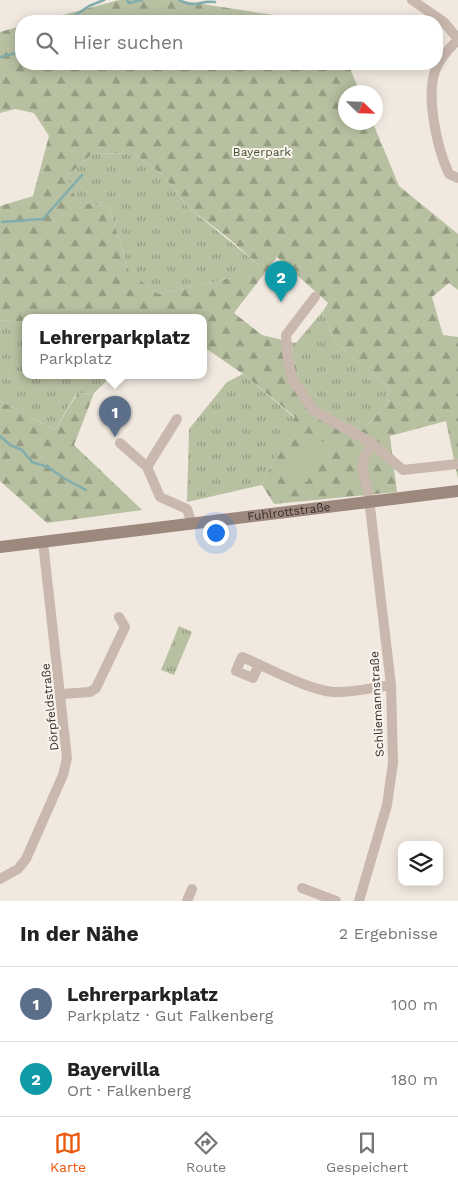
<!DOCTYPE html>
<html lang="de">
<head>
<meta charset="utf-8">
<style>
  :root { --surface:#fff; --page:#f6f6f6; --text:#222; --muted:#767676; --line:#e0e0e0; --accent:#ea580c }
  body { margin:0; font-family:"Work Sans",sans-serif; background:var(--page); color:var(--text) }
  .controls { position:absolute; right:15px; bottom:15px; display:grid; overflow:hidden; border-radius:10px; box-shadow:0 2px 12px #0003 }
  .controls button { width:45px; height:45px; display:grid; place-items:center; padding:0; border:0; border-bottom:1px solid var(--line); background:var(--surface); color:var(--text); font:25px sans-serif }
  .compass { position:absolute; left:338px; top:85px; width:45px; height:45px; border-radius:50%; background:var(--surface); box-shadow:0 2px 12px #0003; rotate:113deg }
  .you { position:absolute; left:215px; top:532px; width:18px; height:18px; margin:-12px; border:4px solid #fff; border-radius:50%; background:#1a73e8; box-shadow:0 0 0 8px #1a73e833 }
  .badge { display:grid; place-items:center; width:32px; height:32px; border-radius:50%; background:var(--accent); color:#fff; font-size:16px; font-weight:700 }
  .pin { position:absolute; translate:-50% -41px; filter:drop-shadow(0 1px 2px #0008) }
  .pin::after { content:''; position:absolute; top:26px; width:18px; height:15px; background:inherit; clip-path:polygon(0 0,100% 0,50% 100%) }
  .popup { position:absolute; left:22px; top:314px; width:185px; height:65px; box-sizing:border-box; display:grid; place-content:center; border-radius:10px; background:var(--surface); filter:drop-shadow(0 1px 4px #0005); font-size:16px; white-space:nowrap; color:var(--muted) }
  .popup b { font-size:19px; color:var(--text) }
  .popup::after { content:''; position:absolute; left:50%; top:100%; margin-left:-10px; border:10px solid transparent; border-top-color:var(--surface) }
  .list { margin:0; padding:0; list-style:none }
  h2 { display:flex; justify-content:space-between; align-items:center; height:65px; margin:0; padding:0 20px; font-size:21px }
  h2 small { font-size:16px; font-weight:400; color:var(--muted) }
  .list li { display:grid; grid-template-columns:32px 1fr auto; gap:15px; align-items:center; box-sizing:border-box; height:75px; padding:0 20px; border-top:1px solid var(--line) }
  .list b { display:block; font-size:19px; white-space:nowrap }
  .list p { margin:0; font-size:16px; white-space:nowrap; color:var(--muted) }
  .list em { font-size:16px; font-style:normal; color:var(--muted) }
  .icon { flex:none; width:28px; height:28px; fill:none; stroke:currentColor; stroke-width:2; stroke-linecap:round; stroke-linejoin:round }
  .map { position:relative; flex:none; width:458px; height:901px; overflow:hidden }
  .search { position:absolute; background:var(--surface); box-shadow:0 2px 12px #0003; left:15px; right:15px; top:15px; height:55px; display:flex; align-items:center; gap:12px; box-sizing:border-box; padding:0 18px; border-radius:20px; color:var(--muted); font-size:19px }
  .sheet { height:215px; background:var(--surface) }
  nav { display:flex; justify-content:space-around; align-items:center; box-sizing:border-box; height:70px; border-top:1px solid var(--line); background:var(--surface); font-size:14px; color:var(--muted) }
  nav a { display:grid; justify-items:center; gap:2px }
  nav .on { color:var(--accent) }
  .map>svg:first-child { display:block }
  .grass { fill:url(#grass-tufts) }
  .forest { fill:url(#forest-firs); fill-rule:evenodd }
  .pitch { fill:#b7c0a1 }
  .lines { fill:none; stroke-linecap:round; stroke-linejoin:round }
  .stream { stroke:#81adad; stroke-width:2.5 }
  .street { stroke:#c9b8ad; stroke-width:10 }
  .secondary { stroke:#9d887e; stroke-width:12 }
  .labels { text-anchor:middle; stroke-width:4; stroke-linejoin:round; paint-order:stroke }
  .park-label { font-size:12px; fill:#495430; stroke:#f9f3ed }
  .street-label { font-size:12px; fill:#382e2b; stroke:#f9f3ed }
</style>
</head>
<body>
<div class="map">
<svg width="458" height="901" viewBox="0 0 458 901">
  <defs>
    <pattern id="grass-tufts" width="24" height="20" patternUnits="userSpaceOnUse" patternTransform="scale(1.25)"><rect width="24" height="20" fill="#b7c0a1"/><path d="M3 7l-1-3M5 7V3M7 7l1-3M15 17l-1-3M17 17v-4M19 17l1-3" fill="none" stroke="#969c83"/></pattern>
    <pattern id="forest-firs" width="22" height="20" patternUnits="userSpaceOnUse" patternTransform="scale(1.25)"><rect width="22" height="20" fill="#b7c0a1"/><path d="M5 1l3.5 6h-7zM16 11l3.5 6h-7z" fill="#969c83"/></pattern>
  </defs>
  <rect width="100%" height="100%" fill="#f1e9e0"/>
  <path class="grass" d="M 133,153 L 164,176 L 189,208 L 259,265 L 250,274 L 158,294 L 129,271 L 109,207 L 76,202 L 67,176 L 92,154 Z
    M 323,311 L 335,342 L 390,388 L 387,403 L 363,430 L 336,421 L 298,375 L 291,342 L 296,343 Z
    M 0,320 L 26,322 L 26,376 L 112,376 L 94,393 L 76,394 L 55,430 L 0,401 Z
    M 243,374 L 295,418 L 262,485 L 187,502 L 189,429 L 227,382 Z
    M 179,626 L 192,632 L 174,675 L 161,670 Z"/>
  <path class="forest" d="M 119,0 L 176,0 L 313,21 L 40,21 Z
    M 21,26 L 21,64 L 348,64 L 360,92 L 346,92 L 346,122 L 373,123 L 399,186 L 458,234 L 458,290 L 449,283 L 432,297 L 443,335 L 458,337 L 458,479 L 446,421 L 390,436 L 397,492 L 274,504 L 262,485 L 295,417 L 243,374 L 204,347 L 204,318 L 26,318 L 26,322 L 0,320 L 0,206 L 33,196 L 49,136 L 34,113 L 15,109 L 0,113 L 0,32 ZM 133,153 L 164,176 L 189,208 L 227,237 L 259,265 L 249,274 L 158,294 L 129,271 L 109,207 L 77,202 L 67,176 L 92,154 ZM 277,257 L 328,303 L 323,311 L 335,342 L 390,388 L 387,403 L 363,430 L 336,421 L 298,375 L 291,342 L 262,335 L 234,313 Z
    M 94,393 L 74,445 L 142,510 L 47,523 L 0,481 L 0,401 L 55,430 L 77,394 Z"/>
  <path class="pitch" d="M 307,433 L 328,444 L 307,482 L 286,471 Z"/>
  <g class="lines">
    <path class="stream" d="M 127,0 L 129,3 L 142,0
      M 179,0 C 198,9 198,0 215,2
      M 67,21 L 89,6 L 104,0
      M 0,57 L 21,52
      M 2,222 L 43,219 L 82,175
      M 0,436 L 10,445 L 22,450 L 32,462 L 48,467 L 65,479 L 86,490"/>
    <path class="street" d="M 412,0 L 444,22 L 458,39
      M 458,40 C 448,49 440,58 435,71 C 426,98 437,148 449,174 L 458,178
      M 315,297 L 286,335 L 287,353 L 292,379 L 314,411 L 372,443 L 403,470 L 458,464
      M 177,419 L 147,467 L 160,497 L 187,509 L 192,524
      M 120,443 L 147,467
      M 259,664 L 253,678 L 236,671 L 242,657 C 267,667 308,690 333,692 C 352,693 372,688 391,685
      M 62,694 L 90,692 L 96,688 L 125,627 L 119,617
      M 0,879 L 18,869 L 26,859 L 63,775 L 67,758 L 43,542
      M 302,888 L 336,901
      M 187,901 L 192,889
      M 359,901 L 387,805 L 393,763 L 391,685 L 368,490 C 361,469 359,462 372,443"/>
    <path class="secondary" id="s1" d="M 0,547 L 458,491"/>
  </g>
  <g class="labels">
    <g class="park-label">
      <text x="262" y="156">Bayerpark</text>
    </g>
    <g class="street-label">
      <text dy="4" stroke="none"><textPath href="#s1" startOffset="291">Fuhlrottstraße</textPath></text>
      <text transform="translate(377 704) rotate(-93)" y="4">Schliemannstraße</text>
      <text transform="translate(50 707) rotate(-96)" y="4">Dörpfeldstraße</text>
    </g>
  </g>
</svg>
<div class="controls">
<button><svg class="icon" aria-label="layers" viewBox="0 0 24 24"><path d="M12 4l9 5-9 5-9-5zM3 14l9 5 9-5"/></svg></button>
</div>
<svg class="compass" viewBox="-18 -18 36 36"><path d="M0-13l5 13h-10z" fill="#e53935"/><path d="M0 13l5-13h-10z" fill="#767676"/></svg>
<div class="you"></div>
<div class="pin badge" style="left:115px;top:437px;background:#5c6f8a">1</div>
<div class="popup"><b>Lehrerparkplatz</b>Parkplatz</div>
<div class="pin badge" style="left:281px;top:302px;background:#0f9aa8">2</div>
<div class="search"><svg class="icon" aria-label="search" viewBox="0 0 24 24"><circle cx="10" cy="10" r="6"/><path d="M15 15l6 6"/></svg>Hier suchen</div>
</div>
<section class="sheet">
<h2>In der Nähe<small>2 Ergebnisse</small></h2>
<ul class="list">
<li><span class="badge" style="background:#5c6f8a">1</span><div><b>Lehrerparkplatz</b><p>Parkplatz · Gut Falkenberg</p></div><em>100 m</em></li>
<li><span class="badge" style="background:#0f9aa8">2</span><div><b>Bayervilla</b><p>Ort · Falkenberg</p></div><em>180 m</em></li>
</ul>
</section>
<nav>
<a class="on"><svg class="icon" aria-label="map" viewBox="0 0 24 24"><path d="M3 6l6-2 6 2 6-2v14l-6 2-6-2-6 2zM9 4v14M15 6v14"/></svg>Karte</a>
<a><svg class="icon" aria-label="directions" viewBox="0 0 24 24"><path d="M12 3l9 9-9 9-9-9zM9 14v-3h6M13 9l2 2-2 2"/></svg>Route</a>
<a><svg class="icon" aria-label="saved" viewBox="0 0 24 24"><path d="M7 4h10v16l-5-4-5 4z"/></svg>Gespeichert</a>
</nav>
</body>
</html>
